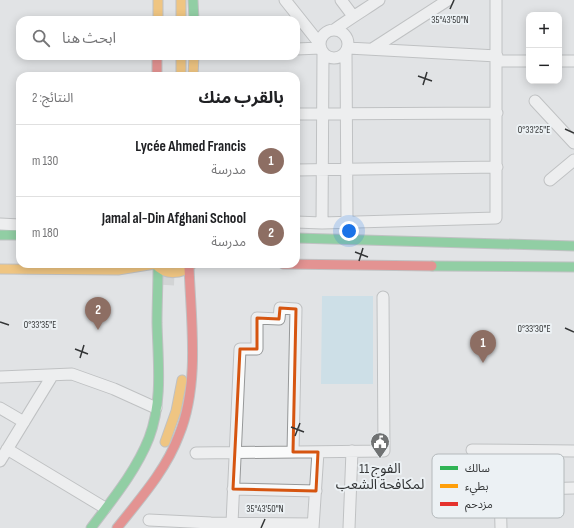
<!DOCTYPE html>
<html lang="ar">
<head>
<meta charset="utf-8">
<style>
  :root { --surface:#fff; --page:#f6f6f6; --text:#202124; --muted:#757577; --line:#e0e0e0; --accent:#db2777 }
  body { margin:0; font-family:"Sofia Sans Condensed","Noto Sans Arabic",sans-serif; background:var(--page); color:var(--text); direction:rtl }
  .controls { position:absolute; right:12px; top:12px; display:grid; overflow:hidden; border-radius:8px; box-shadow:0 2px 10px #0003 }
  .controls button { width:36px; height:36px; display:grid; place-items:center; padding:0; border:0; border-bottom:1px solid var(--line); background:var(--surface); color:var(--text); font:20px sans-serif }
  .you { position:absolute; left:349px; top:231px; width:14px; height:14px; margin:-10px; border:3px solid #fff; border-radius:50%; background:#1a73e8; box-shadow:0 0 0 6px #1a73e833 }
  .badge { display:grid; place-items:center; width:26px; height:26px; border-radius:50%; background:var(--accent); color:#fff; font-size:13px; font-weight:700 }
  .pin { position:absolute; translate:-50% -33px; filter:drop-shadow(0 1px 2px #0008) }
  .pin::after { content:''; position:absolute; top:21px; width:14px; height:12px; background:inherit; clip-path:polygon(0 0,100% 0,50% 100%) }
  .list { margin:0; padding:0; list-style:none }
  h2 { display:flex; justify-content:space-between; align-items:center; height:52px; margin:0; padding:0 16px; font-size:17px }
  h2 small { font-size:13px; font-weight:400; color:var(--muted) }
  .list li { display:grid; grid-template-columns:26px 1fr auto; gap:12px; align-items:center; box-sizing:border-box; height:72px; padding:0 16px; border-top:1px solid var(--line) }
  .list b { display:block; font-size:15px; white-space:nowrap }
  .list p { margin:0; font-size:13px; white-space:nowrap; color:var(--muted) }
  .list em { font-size:13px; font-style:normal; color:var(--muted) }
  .icon { flex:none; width:22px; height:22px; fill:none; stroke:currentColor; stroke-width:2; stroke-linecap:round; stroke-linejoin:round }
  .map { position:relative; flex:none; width:574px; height:528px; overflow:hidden; direction:ltr }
  .search { position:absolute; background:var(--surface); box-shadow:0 2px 10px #0003; left:16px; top:16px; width:284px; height:44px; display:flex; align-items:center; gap:10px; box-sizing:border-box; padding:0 14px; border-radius:12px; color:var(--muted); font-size:15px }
  .panel { position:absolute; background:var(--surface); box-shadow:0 2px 10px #0003; left:16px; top:72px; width:284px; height:196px; border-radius:12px; direction:rtl }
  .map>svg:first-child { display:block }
  .green { fill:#b3d9e9 }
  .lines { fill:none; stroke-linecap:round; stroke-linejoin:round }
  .secondary-tunnel { stroke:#bec0c2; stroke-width:16; stroke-dasharray:16 8; stroke-linecap:butt }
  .street-casing { stroke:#969899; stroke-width:13 }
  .fast-casing { stroke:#969899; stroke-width:11 }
  .slow-casing { stroke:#969899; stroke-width:11 }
  .jam-casing { stroke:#969899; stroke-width:11 }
  .street { stroke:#fafbfb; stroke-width:11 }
  .fast { stroke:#30b455; stroke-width:9 }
  .slow { stroke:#ff9f0a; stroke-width:9 }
  .jam { stroke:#e5322d; stroke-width:9 }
  .marked { fill:none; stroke:#d65510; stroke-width:3; stroke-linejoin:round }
  .ticks { fill:none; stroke:#333536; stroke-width:1.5 }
  .labels { text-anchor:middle; stroke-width:4; stroke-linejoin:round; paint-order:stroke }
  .poi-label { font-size:14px; fill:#333536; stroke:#ecf1f4 }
  .key { fill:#ecf1f4; stroke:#b4b9bb; stroke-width:1 }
  .key-label { font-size:11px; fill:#333536 }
  .ticks-label { font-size:10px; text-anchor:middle; fill:#333536; stroke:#ecf1f4; stroke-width:4; stroke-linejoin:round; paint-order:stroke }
</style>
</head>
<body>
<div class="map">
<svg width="574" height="528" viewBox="0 0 574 528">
  <rect width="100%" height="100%" fill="#e1e3e5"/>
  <path class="green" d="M 322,296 L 373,296 L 373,384 L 321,384 Z"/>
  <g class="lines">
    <path class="secondary-tunnel" d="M 166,285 L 167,264"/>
    <defs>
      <path id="street" d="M 285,0 L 320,44
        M 341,0 L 353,16
        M 334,30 C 349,19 364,10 379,0
        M320 44a14 14 0 1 1 28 0a14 14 0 1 1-28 0Z
        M 348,48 L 497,56
        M 296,49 L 321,48
        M 372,49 L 448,0
        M 346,52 L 347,222
        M 497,61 L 529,61
        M 559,61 L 574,61
        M 535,101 L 574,143
        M 296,114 L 497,113
        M 296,170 L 497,167
        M 550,180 L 574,160
        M 296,222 L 322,223 L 496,218 L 496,0
        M 322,223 L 323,52
        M 0,224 L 20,225
        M 0,377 L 72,374 L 114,389 L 156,408
        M 0,408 L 24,422
        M 7,449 L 105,508
        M 472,450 L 574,451
        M 196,453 L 384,451 L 383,297
        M 0,461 L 52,376
        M 233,489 L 316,491
        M 149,520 L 211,523 L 313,524
        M 232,523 L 240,349 L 257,349 L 257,318 L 279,319 L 280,308 L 296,309 L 293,452
        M 313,528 L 318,452
        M 349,528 L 352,451
        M 501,528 L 500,490 L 574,488"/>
      <path id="fast" d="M 193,0 L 194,20
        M 0,235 L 20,235
        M 296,238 L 574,246
        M 432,266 L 574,267
        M 91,528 C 112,500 136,471 149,438 C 163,401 158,362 157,323 C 157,305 158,286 158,268"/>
      <path id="slow" d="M 158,0 L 158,20
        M 181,0 L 181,20
        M 181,56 L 181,76
        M 193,76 L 194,56
        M 155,264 C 166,276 181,275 192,264
        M 0,269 L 118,270 L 155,264
        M 165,442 L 176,411 L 182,380"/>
      <path id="jam" d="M 157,56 L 157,76
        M 283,264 L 432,266
        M 117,528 C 140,499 166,470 179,435 C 200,384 191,321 189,267"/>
    </defs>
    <use href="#street" class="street-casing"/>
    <use href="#fast" class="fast-casing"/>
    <use href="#slow" class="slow-casing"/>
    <use href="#jam" class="jam-casing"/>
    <use href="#street" class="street"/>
    <use href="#fast" class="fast"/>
    <use href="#slow" class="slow"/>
    <use href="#jam" class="jam"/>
  </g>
  <path d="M0 0H574V528H0ZM 280,308 L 296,309 L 293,452 L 318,452 L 316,491 L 233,489 L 240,349 L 257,349 L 257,318 L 279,319 Z" fill="#e1e3e5" fill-opacity=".55" fill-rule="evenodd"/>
  <path class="marked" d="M 280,308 L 296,309 L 293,452 L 318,452 L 316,491 L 233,489 L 240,349 L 257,349 L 257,318 L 279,319 Z"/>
  <path class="ticks" d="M 450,9 L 454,0M 418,76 L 432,81M 423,85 L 427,72M 565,129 L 574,133M 355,252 L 368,257M 359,261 L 363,248M 0,322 L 9,325M 565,328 L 574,332M 75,349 L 88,354M 80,358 L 84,345M 291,427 L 304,432M 295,436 L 300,423M 261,528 L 265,519"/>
  <defs>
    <symbol id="civic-pin" viewBox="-11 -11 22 30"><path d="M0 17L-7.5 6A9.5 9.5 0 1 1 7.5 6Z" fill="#707273" stroke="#ecf1f4"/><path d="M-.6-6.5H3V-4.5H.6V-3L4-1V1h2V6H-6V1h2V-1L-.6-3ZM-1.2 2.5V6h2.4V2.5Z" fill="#fff"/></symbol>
  </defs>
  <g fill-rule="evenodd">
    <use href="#civic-pin" x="369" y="431" width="22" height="30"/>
  </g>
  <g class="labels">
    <g class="poi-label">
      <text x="380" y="473">الفوج 11<tspan x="380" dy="16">لمكافحة الشعب</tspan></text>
    </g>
  </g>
  <rect x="432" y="454" width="132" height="64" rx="6" class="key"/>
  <rect x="440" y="466" width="18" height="4" fill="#30b455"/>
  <rect x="440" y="484" width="18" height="4" fill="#ff9f0a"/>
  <rect x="440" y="502" width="18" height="4" fill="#e5322d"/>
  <g class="key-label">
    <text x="465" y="472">سالك</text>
    <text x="465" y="490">بطيء</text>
    <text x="465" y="508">مزدحم</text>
  </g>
  <g class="ticks-label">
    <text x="450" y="23">35°43'50"N</text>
    <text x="534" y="133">0°33'25"E</text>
    <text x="40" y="328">0°33'35"E</text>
    <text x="534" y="332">0°33'30"E</text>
    <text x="265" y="512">35°43'50"N</text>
  </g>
</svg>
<div class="controls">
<button>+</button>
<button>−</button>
</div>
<div class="you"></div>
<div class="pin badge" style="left:483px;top:363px;background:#8d6e63">1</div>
<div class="pin badge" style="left:98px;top:330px;background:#8d6e63">2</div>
<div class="search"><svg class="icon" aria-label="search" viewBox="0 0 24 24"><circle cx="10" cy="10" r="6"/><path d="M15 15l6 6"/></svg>ابحث هنا</div>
<section class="panel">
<h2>بالقرب منك<small>النتائج: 2</small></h2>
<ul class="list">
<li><span class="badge" style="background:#8d6e63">1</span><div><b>Lycée Ahmed Francis</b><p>مدرسة</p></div><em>130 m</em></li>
<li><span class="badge" style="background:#8d6e63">2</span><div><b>Jamal al-Din Afghani School</b><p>مدرسة</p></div><em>180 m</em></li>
</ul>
</section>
</div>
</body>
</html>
